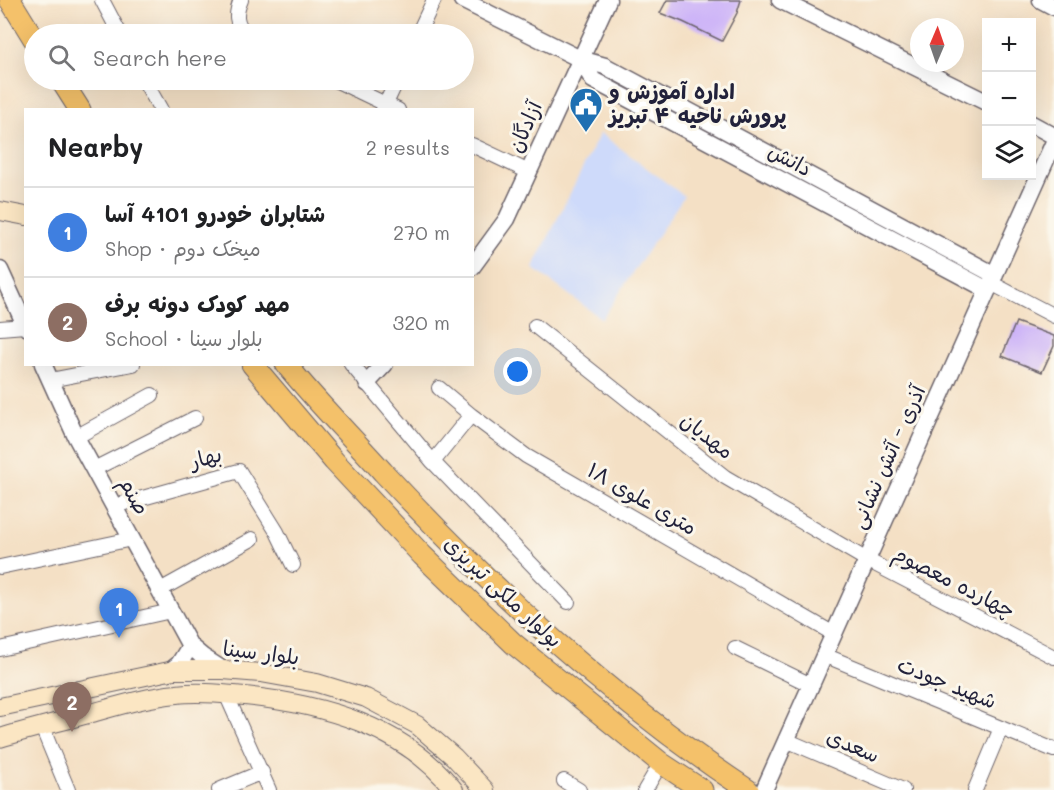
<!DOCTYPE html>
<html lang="en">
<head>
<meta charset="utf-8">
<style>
  :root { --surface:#fff; --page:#f6f6f6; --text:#202124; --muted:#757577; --line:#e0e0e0; --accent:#0b8043 }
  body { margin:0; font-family:Mali,"Playpen Sans Arabic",sans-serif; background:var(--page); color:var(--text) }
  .controls { position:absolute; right:18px; top:18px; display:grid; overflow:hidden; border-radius:0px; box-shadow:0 6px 24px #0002 }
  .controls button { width:54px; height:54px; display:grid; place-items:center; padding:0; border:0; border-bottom:2px solid var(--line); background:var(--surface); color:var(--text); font:30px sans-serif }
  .compass { position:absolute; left:910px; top:18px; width:54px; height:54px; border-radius:50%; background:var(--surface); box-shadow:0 6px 24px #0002; rotate:2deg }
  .you { position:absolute; left:518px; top:372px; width:21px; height:21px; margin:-15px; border:4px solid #fff; border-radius:50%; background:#1a73e8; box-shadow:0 0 0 9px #1a73e833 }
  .badge { display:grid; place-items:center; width:39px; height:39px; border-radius:50%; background:var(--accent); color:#fff; font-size:20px; font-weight:700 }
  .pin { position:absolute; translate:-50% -50px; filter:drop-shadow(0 2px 3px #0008) }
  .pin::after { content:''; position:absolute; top:32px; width:21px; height:18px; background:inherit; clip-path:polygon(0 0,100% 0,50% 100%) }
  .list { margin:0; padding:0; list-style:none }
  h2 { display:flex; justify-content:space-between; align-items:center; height:78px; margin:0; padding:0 24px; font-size:26px }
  h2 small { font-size:20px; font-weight:400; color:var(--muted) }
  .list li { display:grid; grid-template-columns:39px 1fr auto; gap:18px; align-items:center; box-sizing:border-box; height:90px; padding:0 24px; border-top:2px solid var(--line) }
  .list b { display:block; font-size:22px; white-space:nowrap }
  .list p { margin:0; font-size:20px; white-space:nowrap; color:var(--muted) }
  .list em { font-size:20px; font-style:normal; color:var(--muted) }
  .icon { flex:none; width:33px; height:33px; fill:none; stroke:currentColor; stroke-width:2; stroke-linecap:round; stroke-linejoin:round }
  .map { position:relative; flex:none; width:1054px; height:790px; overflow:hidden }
  .search { position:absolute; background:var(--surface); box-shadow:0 6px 24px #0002; left:24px; top:24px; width:450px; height:66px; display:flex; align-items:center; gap:15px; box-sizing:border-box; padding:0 21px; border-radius:33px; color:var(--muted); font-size:22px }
  .panel { position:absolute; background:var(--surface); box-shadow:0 6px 24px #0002; left:24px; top:108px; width:450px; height:258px; border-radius:0px }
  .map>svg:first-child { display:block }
  .built { fill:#cedafa }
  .building { fill:#ccb2f8 }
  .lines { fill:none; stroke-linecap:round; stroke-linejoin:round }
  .minor-casing { stroke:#6c646b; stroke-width:16 }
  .tertiary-casing { stroke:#6c646b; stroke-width:19 }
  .secondary-casing { stroke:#6c646b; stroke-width:20 }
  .primary-casing { stroke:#6c646b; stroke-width:23 }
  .minor { stroke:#fff; stroke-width:14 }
  .tertiary { stroke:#fff; stroke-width:16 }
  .secondary { stroke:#fbe6c3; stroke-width:18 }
  .primary { stroke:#f4c16a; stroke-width:21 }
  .labels { text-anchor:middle; stroke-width:6; stroke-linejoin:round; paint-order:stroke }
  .poi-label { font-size:21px; font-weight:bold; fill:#22223b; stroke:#fbf7ec; text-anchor:start }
  .street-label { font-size:21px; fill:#22223b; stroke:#fbf7ec }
</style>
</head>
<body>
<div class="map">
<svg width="1054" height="790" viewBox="0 0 1054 790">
  <rect width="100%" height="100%" fill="#fbf7ec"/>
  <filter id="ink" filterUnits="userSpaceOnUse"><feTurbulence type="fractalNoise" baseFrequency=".0167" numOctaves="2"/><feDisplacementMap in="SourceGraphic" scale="12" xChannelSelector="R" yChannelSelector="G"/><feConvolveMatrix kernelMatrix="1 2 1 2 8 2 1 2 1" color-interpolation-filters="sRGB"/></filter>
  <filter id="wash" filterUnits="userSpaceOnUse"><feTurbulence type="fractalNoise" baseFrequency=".008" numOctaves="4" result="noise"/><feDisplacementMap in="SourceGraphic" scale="24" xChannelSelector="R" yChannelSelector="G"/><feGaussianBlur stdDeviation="1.35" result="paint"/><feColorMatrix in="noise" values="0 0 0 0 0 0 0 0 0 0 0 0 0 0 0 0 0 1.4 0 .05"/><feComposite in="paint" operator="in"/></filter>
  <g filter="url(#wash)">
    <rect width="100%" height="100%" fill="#f4e0c5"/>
    <path class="built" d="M 600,133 L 684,196 L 602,319 L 533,268 Z"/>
    <g id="blocks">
      <path class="building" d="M 667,0 L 741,0 L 737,13 L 722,41 L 683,22 L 660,13 Z
        M 1016,322 L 1054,336 L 1054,346 L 1042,372 L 1002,356 Z"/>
    </g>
  </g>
  <g filter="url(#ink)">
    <use href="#blocks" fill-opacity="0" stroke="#6c646b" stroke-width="1.5"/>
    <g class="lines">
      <defs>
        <path id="minor" d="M 102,0 L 120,34
          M 241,0 C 235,14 235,23 246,34
          M 418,34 L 434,0
          M 144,80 L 161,110
          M 335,80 L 398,110
          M 383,110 L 397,80
          M 472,145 L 529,172
          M 991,283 L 1054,316
          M 535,326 L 725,477 L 867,560 L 1054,657
          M 0,328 L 25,326
          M 351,364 L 433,462 L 568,602
          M 50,380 L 133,364
          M 439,388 L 471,415 L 526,456 L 834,634
          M 76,437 L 152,395
          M 433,462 L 471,415
          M 94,469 L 195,418
          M 114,506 L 239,471 L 277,532 L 293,565
          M 0,567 L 132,539
          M 160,590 L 252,539
          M 735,648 L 811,685
          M 0,649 L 171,611
          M 824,655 L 1054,750
          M 226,694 L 269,790
          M 42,727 L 68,790
          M 786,740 L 903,790
          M 564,781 L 579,790
          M 219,790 L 262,772
          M 645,790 L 661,763
          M 975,790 L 1001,728"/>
        <path id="tertiary" d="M 462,0 L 580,59 L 605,66 L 995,275
          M 780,0 L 986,102
          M 1041,0 L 1054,7
          M 580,59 L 593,80 L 988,290
          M 1032,124 L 1054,136
          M 472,267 L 507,219 L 608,0
          M 0,270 L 26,327
          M 43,364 L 76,437 L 190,646 L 203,657 L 223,670
          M 367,383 L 385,364
          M 169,672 L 179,664 L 190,646
          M 764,790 L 1054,142"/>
        <path id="secondary" d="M 0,211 L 26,216
          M 0,707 L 174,670 L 223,670 L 261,673 L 317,683 L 366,698 L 417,725 L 454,757 L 485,790
          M 0,738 C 29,729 59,722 88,714 C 117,706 146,697 177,694 C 199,691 223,694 245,696 C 322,704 404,726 454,790"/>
        <path id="primary" d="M 10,0 L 34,39
          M 61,80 L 80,110
          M 252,364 L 334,461 L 422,555 L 514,644 L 661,763 L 702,790
          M 286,364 C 316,402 351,436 383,472 C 493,590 612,701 748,790"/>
      </defs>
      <use href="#minor" class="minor-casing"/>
      <use href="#tertiary" class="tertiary-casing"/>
      <use href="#secondary" class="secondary-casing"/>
      <use href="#primary" class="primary-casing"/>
      <use href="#minor" class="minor"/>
      <use href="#tertiary" class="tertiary"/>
      <use href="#secondary" class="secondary"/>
      <use href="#primary" class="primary"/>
    </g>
  </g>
  <defs>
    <symbol id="civic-pin" viewBox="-11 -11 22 30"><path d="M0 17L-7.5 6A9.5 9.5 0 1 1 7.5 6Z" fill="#1f6fb2" stroke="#fbf7ec"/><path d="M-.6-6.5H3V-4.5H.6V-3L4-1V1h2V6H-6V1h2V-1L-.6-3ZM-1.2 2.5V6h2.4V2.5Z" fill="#fff"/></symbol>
  </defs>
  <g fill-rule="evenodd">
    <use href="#civic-pin" x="567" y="85" width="38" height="52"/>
  </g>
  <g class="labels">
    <g class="poi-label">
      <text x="609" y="99">اداره آموزش و<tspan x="609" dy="24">پرورش ناحیه ۴ تبریز</tspan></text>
    </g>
    <g class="street-label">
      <text transform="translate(525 127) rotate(-66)" y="7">آزادگان</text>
      <text transform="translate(790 160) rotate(28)" y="7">دانش</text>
      <text transform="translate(707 436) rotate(38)" y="7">مهدیان</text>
      <text transform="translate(888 457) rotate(-66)" y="7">آذرى - آتش نشانى</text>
      <text transform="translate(206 458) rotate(-15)" y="7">بهار</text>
      <text transform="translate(134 496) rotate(61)" y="7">صنم</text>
      <text transform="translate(642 499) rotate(30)" y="7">۱۸ متری علوی</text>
      <text transform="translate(954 582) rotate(27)" y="7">چهارده معصوم</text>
      <text transform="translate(503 592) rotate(43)" y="7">بولوار ملکی تبریزی</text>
      <text transform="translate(261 653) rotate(7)" y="7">بلوار سینا</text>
      <text transform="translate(947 683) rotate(22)" y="7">شهید جودت</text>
      <text transform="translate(853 746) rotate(23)" y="7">سعدی</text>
    </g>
  </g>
</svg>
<div class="controls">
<button>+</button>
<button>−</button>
<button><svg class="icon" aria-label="layers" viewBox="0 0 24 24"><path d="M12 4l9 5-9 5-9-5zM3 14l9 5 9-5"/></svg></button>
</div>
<svg class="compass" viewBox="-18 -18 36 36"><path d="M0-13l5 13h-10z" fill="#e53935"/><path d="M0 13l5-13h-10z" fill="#757577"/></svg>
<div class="you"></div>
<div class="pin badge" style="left:119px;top:638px;background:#3f7fe0">1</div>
<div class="pin badge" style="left:72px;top:732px;background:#8d6e63">2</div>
<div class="search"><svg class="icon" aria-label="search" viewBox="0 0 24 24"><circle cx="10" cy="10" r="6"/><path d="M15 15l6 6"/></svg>Search here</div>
<section class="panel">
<h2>Nearby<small>2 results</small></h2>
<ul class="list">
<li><span class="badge" style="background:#3f7fe0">1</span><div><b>شتابران خودرو 4101 آسا</b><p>Shop · میخک دوم</p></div><em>270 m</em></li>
<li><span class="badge" style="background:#8d6e63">2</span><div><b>مهد کودک دونه برف</b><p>School · بلوار سینا</p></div><em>320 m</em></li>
</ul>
</section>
</div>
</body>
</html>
